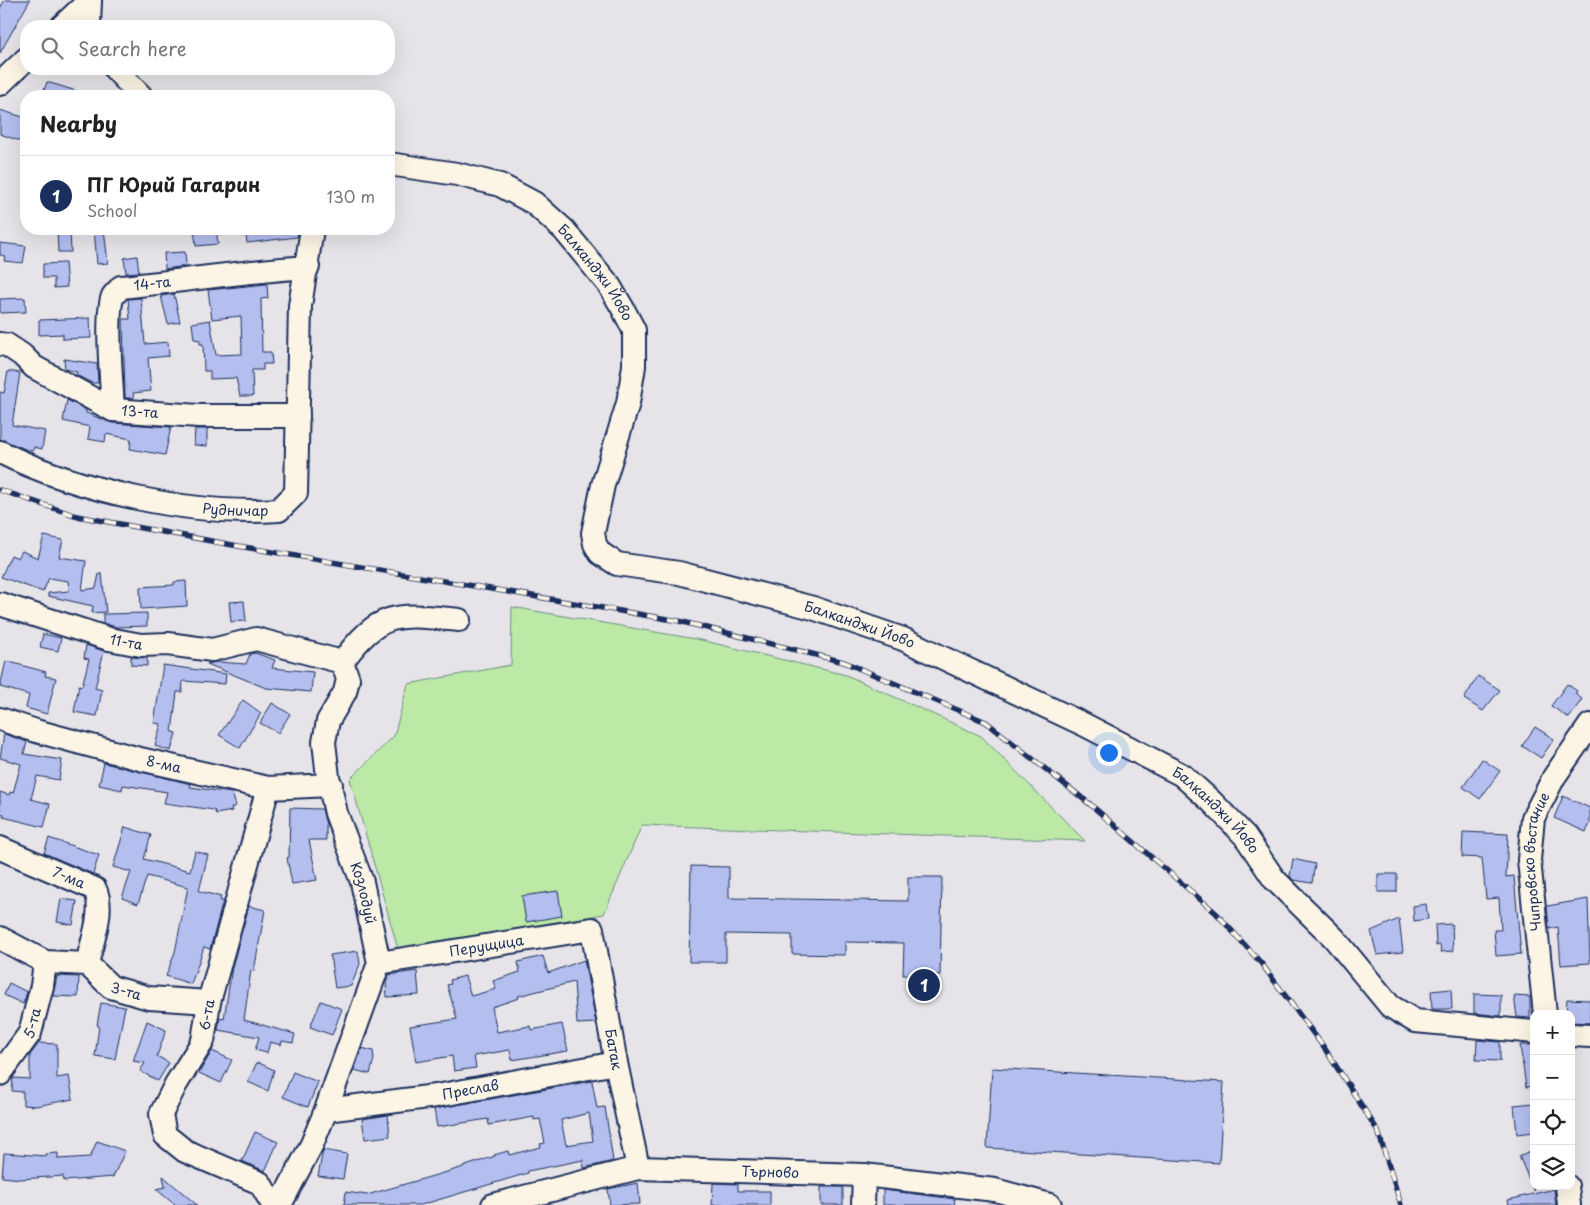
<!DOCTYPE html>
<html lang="en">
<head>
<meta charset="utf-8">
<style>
  :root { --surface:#fff; --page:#f2f2f2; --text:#222; --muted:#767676; --line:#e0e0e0; --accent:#1b2f5e }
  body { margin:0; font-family:"Playpen Sans",sans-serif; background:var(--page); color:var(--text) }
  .controls { position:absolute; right:15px; bottom:15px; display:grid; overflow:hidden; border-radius:10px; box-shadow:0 5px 20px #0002 }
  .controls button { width:45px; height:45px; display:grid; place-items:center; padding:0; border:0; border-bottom:1px solid var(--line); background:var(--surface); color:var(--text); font:25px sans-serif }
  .you { position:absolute; left:1108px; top:752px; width:18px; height:18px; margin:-12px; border:4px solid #fff; border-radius:50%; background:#1a73e8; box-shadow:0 0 0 8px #1a73e833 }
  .badge { display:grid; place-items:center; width:32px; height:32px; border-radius:50%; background:var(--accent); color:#fff; font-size:16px; font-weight:700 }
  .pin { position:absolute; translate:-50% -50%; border:2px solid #fff; box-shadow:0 1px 5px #0006 }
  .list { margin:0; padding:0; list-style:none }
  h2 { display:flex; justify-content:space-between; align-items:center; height:65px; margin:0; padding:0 20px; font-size:21px }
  h2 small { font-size:16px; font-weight:400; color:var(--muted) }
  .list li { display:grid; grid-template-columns:32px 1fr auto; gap:15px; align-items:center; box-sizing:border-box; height:80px; padding:0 20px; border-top:1px solid var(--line) }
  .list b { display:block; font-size:19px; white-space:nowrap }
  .list p { margin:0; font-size:16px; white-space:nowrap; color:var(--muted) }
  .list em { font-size:16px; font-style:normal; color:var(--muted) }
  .icon { flex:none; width:28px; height:28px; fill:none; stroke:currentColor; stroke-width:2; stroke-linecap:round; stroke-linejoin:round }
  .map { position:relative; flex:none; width:1590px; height:1205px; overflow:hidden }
  .search { position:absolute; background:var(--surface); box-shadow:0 5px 20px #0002; left:20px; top:20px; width:375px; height:55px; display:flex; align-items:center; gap:12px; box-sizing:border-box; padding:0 18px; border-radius:20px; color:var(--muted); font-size:19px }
  .panel { position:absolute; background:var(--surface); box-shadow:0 5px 20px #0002; left:20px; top:90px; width:375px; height:145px; border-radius:20px }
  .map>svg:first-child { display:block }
  .green { fill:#bce9a6; stroke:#6c8c82 }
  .building { fill:#b4beef; stroke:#1b2f5e; fill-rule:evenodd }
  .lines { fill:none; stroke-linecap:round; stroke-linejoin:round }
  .minor-casing { stroke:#1b2f5e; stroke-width:26 }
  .minor { stroke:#fcf5e5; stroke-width:22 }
  .rail-casing { stroke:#1b2f5e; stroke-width:5.5 }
  .rail { stroke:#fcf5e5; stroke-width:4; stroke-dasharray:11; stroke-linecap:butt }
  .labels { text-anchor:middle; stroke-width:4; stroke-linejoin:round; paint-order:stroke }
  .street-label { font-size:14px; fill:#1b2f5e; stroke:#fcf5e5 }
</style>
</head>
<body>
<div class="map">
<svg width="1590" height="1205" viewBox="0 0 1590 1205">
  <rect width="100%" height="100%" fill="#e6e4e8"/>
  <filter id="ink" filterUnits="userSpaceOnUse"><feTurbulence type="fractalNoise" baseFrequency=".02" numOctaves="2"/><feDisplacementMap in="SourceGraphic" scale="10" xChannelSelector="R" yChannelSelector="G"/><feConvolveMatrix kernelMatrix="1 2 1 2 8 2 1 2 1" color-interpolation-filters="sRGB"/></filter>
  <g filter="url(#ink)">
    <path class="green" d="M 512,607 L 701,640 L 846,675 L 981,736 L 1085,841 L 642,825 L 604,914 L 398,949 L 350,779 L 394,736 L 408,684 L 511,665 Z"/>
    <path class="building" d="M 5,0 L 30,0 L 0,53 L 0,8 Z
      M 47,82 L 83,93 L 82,96 L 42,96 Z
      M 0,110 L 26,118 L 20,141 L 0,134 Z
      M 57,229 L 70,229 L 71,252 L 58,252 Z
      M 94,229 L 104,229 L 108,263 L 97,264 Z
      M 194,229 L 216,229 L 218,244 L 196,246 Z
      M 245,229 L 298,229 L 298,233 L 297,237 L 247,243 Z
      M 0,243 L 26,246 L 23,263 L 4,261 L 5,256 L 0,255 Z
      M 185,252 L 186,266 L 165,269 L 164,253 Z
      M 137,256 L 139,272 L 126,273 L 124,258 Z
      M 65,263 L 67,287 L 54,288 L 54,278 L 43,278 L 43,264 Z
      M 267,284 L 268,298 L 261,299 L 262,352 L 271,352 L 272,364 L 263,364 L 263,370 L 252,370 L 253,396 L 240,396 L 236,378 L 210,379 L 210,371 L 204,371 L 203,344 L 200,344 L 200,340 L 194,339 L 192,323 L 210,320 L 216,355 L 242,354 L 241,316 L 212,319 L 208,290 Z
      M 174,294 L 180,322 L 168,324 L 161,296 Z
      M 25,298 L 26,312 L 0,313 L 0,299 Z
      M 141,298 L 145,344 L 168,342 L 169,356 L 148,358 L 151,391 L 133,393 L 134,398 L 125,398 L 123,319 L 130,319 L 128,299 Z
      M 90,318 L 91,338 L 63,339 L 63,334 L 39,335 L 39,320 Z
      M 64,359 L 97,364 L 98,383 L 92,383 L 76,375 L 77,372 L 65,369 Z
      M 8,371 L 20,373 L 12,425 L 45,431 L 42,449 L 34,447 L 33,451 L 28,450 L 0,439 L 0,392 L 4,393 Z
      M 67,400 L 86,410 L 86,413 L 112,423 L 171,427 L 165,455 L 130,449 L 131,439 L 106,434 L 105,442 L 88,439 L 90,427 L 63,421 Z
      M 195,429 L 207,429 L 207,446 L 194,445 Z
      M 44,536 L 63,540 L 59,557 L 86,561 L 82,590 L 96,588 L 99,574 L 102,574 L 106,612 L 92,613 L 93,606 L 48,596 L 48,593 L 69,591 L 68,581 L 49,578 L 43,592 L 1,577 L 11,555 L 18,558 L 22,551 L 38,558 Z
      M 186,581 L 187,606 L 141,609 L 140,587 L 174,585 L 174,582 Z
      M 244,601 L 246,621 L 231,622 L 229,602 Z
      M 147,613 L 147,626 L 116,627 L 103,623 L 103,614 Z
      M 43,634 L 61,638 L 58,651 L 40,647 Z
      M 86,645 L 104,651 L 95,688 L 102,690 L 97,716 L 74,712 L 79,685 L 82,686 L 89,659 L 84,658 Z
      M 255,653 L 275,660 L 272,668 L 313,672 L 311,692 L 266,688 L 207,664 L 217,662 L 246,664 L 250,654 Z
      M 131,657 L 147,658 L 147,666 L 131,665 Z
      M 6,661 L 46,672 L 45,676 L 56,678 L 47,714 L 26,708 L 29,695 L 0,687 Z
      M 163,665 L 226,674 L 225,684 L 183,681 L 182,692 L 177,692 L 172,732 L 176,733 L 171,751 L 155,746 L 161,724 L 154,723 Z
      M 1478,676 L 1500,690 L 1483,711 L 1464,699 Z
      M 1567,684 L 1577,691 L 1575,694 L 1582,699 L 1569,718 L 1551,706 Z
      M 243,700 L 261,713 L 240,748 L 219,735 Z
      M 272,703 L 290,714 L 278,733 L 260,723 Z
      M 1535,727 L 1554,739 L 1541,758 L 1522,746 Z
      M 4,734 L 27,742 L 24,754 L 62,760 L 59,780 L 37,776 L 31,799 L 50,804 L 44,827 L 3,817 L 4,814 L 0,813 L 0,792 L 9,795 L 10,792 L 13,793 L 21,764 L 0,758 Z
      M 1482,759 L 1500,771 L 1480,799 L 1463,787 Z
      M 104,763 L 191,784 L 190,787 L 232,793 L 236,806 L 231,808 L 232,811 L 216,814 L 214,810 L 164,803 L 167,792 L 123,785 L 122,790 L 99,785 Z
      M 1563,796 L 1590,808 L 1590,824 L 1586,832 L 1554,818 Z
      M 290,808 L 322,809 L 326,825 L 326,840 L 309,840 L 317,880 L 292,884 L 287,858 L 289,857 Z
      M 125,827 L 151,835 L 144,859 L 190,871 L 195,851 L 208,855 L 199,891 L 221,897 L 220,901 L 223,901 L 210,949 L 204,947 L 191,984 L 166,976 L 175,952 L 188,887 L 147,876 L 138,904 L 122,898 L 131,872 L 113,867 Z
      M 1463,832 L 1508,834 L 1506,877 L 1514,876 L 1521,954 L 1496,956 L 1494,930 L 1501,930 L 1499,898 L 1486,899 L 1482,858 L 1462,857 Z
      M 49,838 L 99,855 L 93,874 L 44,853 Z
      M 1293,859 L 1315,864 L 1312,883 L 1293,880 L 1290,876 Z
      M 691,866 L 729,867 L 729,898 L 908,901 L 908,877 L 942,877 L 940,975 L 903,975 L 904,943 L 845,942 L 845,955 L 792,954 L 792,935 L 726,934 L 726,962 L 689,962 Z
      M 1378,874 L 1397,874 L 1397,892 L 1378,892 Z
      M 558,891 L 562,916 L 526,922 L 522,896 Z
      M 61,899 L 77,901 L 73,925 L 57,922 Z
      M 1588,899 L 1590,963 L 1561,965 L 1558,927 L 1549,929 L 1547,906 Z
      M 1426,904 L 1428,919 L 1414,921 L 1413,906 Z
      M 249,906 L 265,910 L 254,971 L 251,970 L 244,1020 L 295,1034 L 293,1043 L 282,1041 L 281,1045 L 270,1042 L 267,1053 L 255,1050 L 259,1037 L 218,1030 L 220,1018 L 224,1019 L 232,967 Z
      M 1399,919 L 1403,952 L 1377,955 L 1371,931 Z
      M 1452,924 L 1453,951 L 1441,952 L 1440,945 L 1436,946 L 1435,925 Z
      M 358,951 L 360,964 L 351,986 L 335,988 L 330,955 Z
      M 543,956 L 548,973 L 584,960 L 596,1023 L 577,1024 L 574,982 L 518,996 L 519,998 L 492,1007 L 497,1032 L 530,1026 L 531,1030 L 562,1024 L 568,1051 L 512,1060 L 510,1050 L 474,1056 L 476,1068 L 454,1071 L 452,1056 L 416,1062 L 410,1026 L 457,1019 L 447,985 L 451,984 L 450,980 L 465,976 L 471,996 L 496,989 L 493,981 L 520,972 L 518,962 Z
      M 417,971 L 419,995 L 387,997 L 386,983 L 389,975 Z
      M 57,976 L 79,977 L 78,997 L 53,996 Z
      M 9,983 L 27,992 L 23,1004 L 4,995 Z
      M 1451,989 L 1452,1009 L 1432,1009 L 1431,991 Z
      M 1474,994 L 1501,995 L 1501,1016 L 1474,1013 Z
      M 1514,996 L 1530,997 L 1530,1018 L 1517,1017 Z
      M 1567,999 L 1590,1000 L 1590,1023 L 1571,1022 L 1571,1014 L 1566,1014 Z
      M 321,1001 L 342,1009 L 332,1035 L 310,1027 Z
      M 101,1003 L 125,1007 L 115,1059 L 95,1056 L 99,1026 L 97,1025 Z
      M 147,1021 L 166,1030 L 157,1056 L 169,1063 L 158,1081 L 140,1071 L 145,1063 L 133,1061 Z
      M 1477,1040 L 1500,1042 L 1500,1061 L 1476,1060 Z
      M 39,1043 L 57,1044 L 57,1078 L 69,1076 L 73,1099 L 36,1106 L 23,1105 L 23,1092 L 12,1091 L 13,1078 L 30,1079 L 30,1055 Z
      M 1520,1045 L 1534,1045 L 1534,1086 L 1526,1087 Z
      M 362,1048 L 373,1051 L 374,1059 L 370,1074 L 354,1070 Z
      M 212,1051 L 232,1060 L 221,1083 L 199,1073 Z
      M 257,1062 L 274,1070 L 268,1091 L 248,1082 Z
      M 992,1068 L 1224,1082 L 1219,1163 L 987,1148 Z
      M 293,1072 L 318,1082 L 308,1107 L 283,1097 Z
      M 592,1081 L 597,1108 L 605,1107 L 613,1161 L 584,1168 L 583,1160 L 528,1171 L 528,1173 L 421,1205 L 344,1205 L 346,1192 L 367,1195 L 457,1169 L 495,1156 L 494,1155 L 508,1151 L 509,1155 L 541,1147 L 540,1144 L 545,1143 L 540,1119 L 534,1120 L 534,1117 L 489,1125 L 488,1119 L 437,1127 L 434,1109 ZM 589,1113 L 593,1141 L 566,1145 L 561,1120 Z
      M 1534,1103 L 1534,1132 L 1517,1134 L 1514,1105 Z
      M 388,1115 L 390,1136 L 365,1139 L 362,1119 Z
      M 255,1132 L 278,1142 L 265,1171 L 242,1161 Z
      M 97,1141 L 125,1151 L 113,1177 L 64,1181 L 63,1176 L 21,1179 L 2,1177 L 4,1153 L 46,1156 L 46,1154 L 58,1153 L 58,1159 L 90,1157 Z
      M 1534,1149 L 1534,1191 L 1519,1156 Z
      M 323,1150 L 347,1154 L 343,1179 L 318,1176 Z
      M 163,1176 L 197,1205 L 175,1205 L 156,1189 L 165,1187 Z
      M 638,1183 L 640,1204 L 610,1205 L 608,1189 Z
      M 713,1183 L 738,1184 L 738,1191 L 770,1191 L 770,1205 L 712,1205 Z
      M 821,1187 L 843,1187 L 843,1205 L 821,1205 Z
      M 1554,1189 L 1556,1205 L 1509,1205 L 1508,1200 Z
      M 883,1190 L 955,1199 L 954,1205 L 883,1205 Z"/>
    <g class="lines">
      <defs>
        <g id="minor">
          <path d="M 62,26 L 90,0"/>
          <path d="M 89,26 L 90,0"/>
          <path d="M 115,69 L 141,96"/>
          <path d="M 0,84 L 26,59"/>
          <path id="s1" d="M 389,164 L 457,174 L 500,185 L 534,203 L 564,230 L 609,285 L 622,307 L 634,330 L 634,366 L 628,403 L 603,485 L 593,533 L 595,544 L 600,553 L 617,564 L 679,573 L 813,608 L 903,639 L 1085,725 L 1182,775 L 1212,802 L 1245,836 L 1274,879 L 1334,938 L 1390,1006 L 1415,1021 L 1534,1032"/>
          <path id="s2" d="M 0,344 L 7,345 L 22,355 L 34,367 L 113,410 L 199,416 L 298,416"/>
          <path id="s3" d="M 113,410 C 112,387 105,313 113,296 C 115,293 119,290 121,287 C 183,281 245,271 308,267"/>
          <path id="s4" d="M 0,452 C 79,491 191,516 279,510 L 296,493 L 300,306 L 312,229"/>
          <path id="s5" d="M 0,604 L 109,639 L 141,645 L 168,644 L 212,650 L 256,639 L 342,662 L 348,679 L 345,692 L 328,721 L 324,742 L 328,777 L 336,813 L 362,882 L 379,963 L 326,1110 L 312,1144 L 280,1205"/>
          <path d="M 342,662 C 381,609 398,614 459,620"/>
          <path id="s6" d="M 0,719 L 36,731 L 140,759 L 268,788 L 331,785"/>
          <path d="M 268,788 L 209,1002 L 203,1041 L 176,1084 L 161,1114 L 165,1135 L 185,1151 L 260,1183 L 273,1205"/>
          <path id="s7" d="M 0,848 L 95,889 C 105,910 92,941 87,964"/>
          <path id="s8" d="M 0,938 L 45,962 L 87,964 L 111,987 L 149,998 L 209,1002"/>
          <path id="s9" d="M 379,963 L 592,929 L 616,1063 L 638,1168"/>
          <path id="s10" d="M 1545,1014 L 1529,860 L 1533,818 L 1554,777 L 1590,725"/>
          <path d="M 1571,1035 L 1590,1036"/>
          <path id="s11" d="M 0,1074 L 30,1033 L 42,986 L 45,962"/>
          <path id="s12" d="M 326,1110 L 436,1096 L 616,1063"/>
          <path d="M 1567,1186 L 1569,1205"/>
          <path id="s13" d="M 493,1205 L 638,1168 L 864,1175 L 995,1190 L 1050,1205"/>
          <path d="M 863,1205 L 864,1175"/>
        </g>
      </defs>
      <use href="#minor" class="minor-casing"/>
      <use href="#minor" class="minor"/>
      <defs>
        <path id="rail" d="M 0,490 L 77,516 L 238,546 L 679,621 L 844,662 L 986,722 L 1091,805 L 1216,913 L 1261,963 L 1325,1049 L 1378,1131 L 1401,1205"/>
      </defs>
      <use href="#rail" class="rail-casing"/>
      <use href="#rail" class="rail"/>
    </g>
  </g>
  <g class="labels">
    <g class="street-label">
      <text dy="5" stroke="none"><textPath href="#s1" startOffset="245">Балканджи Йово</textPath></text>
      <text dy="5" stroke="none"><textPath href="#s3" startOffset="158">14-та</textPath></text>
      <text dy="5" stroke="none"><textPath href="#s2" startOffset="159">13-та</textPath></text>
      <text dy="5" stroke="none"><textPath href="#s4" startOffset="244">Рудничар</textPath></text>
      <text dy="5" stroke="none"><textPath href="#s1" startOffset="815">Балканджи Йово</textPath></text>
      <text dy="5" stroke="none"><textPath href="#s5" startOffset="132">11-та</textPath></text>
      <text dy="5" stroke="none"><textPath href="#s6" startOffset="170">8-ма</textPath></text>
      <text dy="5" stroke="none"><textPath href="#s1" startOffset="1220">Балканджи Йово</textPath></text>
      <text dy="5" stroke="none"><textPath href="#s10" startOffset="154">Чипровско въстание</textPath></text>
      <text dy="5" stroke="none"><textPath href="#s7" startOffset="75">7-ма</textPath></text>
      <text dy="5" stroke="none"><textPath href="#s5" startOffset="596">Козлодуй</textPath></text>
      <text dy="5" stroke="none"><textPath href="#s9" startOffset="109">Перущица</textPath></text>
      <text dy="5" stroke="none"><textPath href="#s8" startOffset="142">3-та</textPath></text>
      <text transform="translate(207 1015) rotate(-80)" y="5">6-та</text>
      <text dy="5" stroke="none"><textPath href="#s11" startOffset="61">5-та</textPath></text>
      <text dy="5" stroke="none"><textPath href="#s9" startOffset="338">Батак</textPath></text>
      <text dy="5" stroke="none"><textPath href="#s12" startOffset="146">Преслав</textPath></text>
      <text dy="5" stroke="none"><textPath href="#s13" startOffset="282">Търново</textPath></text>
    </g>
  </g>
</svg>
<div class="controls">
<button>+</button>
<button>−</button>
<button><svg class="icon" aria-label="locate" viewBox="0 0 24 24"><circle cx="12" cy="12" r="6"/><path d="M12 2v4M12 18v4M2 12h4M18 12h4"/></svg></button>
<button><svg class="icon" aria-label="layers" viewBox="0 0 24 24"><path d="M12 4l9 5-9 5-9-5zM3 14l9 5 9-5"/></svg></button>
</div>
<div class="you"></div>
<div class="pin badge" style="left:924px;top:985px">1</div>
<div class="search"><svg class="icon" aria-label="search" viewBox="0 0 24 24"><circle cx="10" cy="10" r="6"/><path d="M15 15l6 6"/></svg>Search here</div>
<section class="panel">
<h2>Nearby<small></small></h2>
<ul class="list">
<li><span class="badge">1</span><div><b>ПГ Юрий Гагарин</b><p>School</p></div><em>130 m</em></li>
</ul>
</section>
</div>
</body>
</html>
